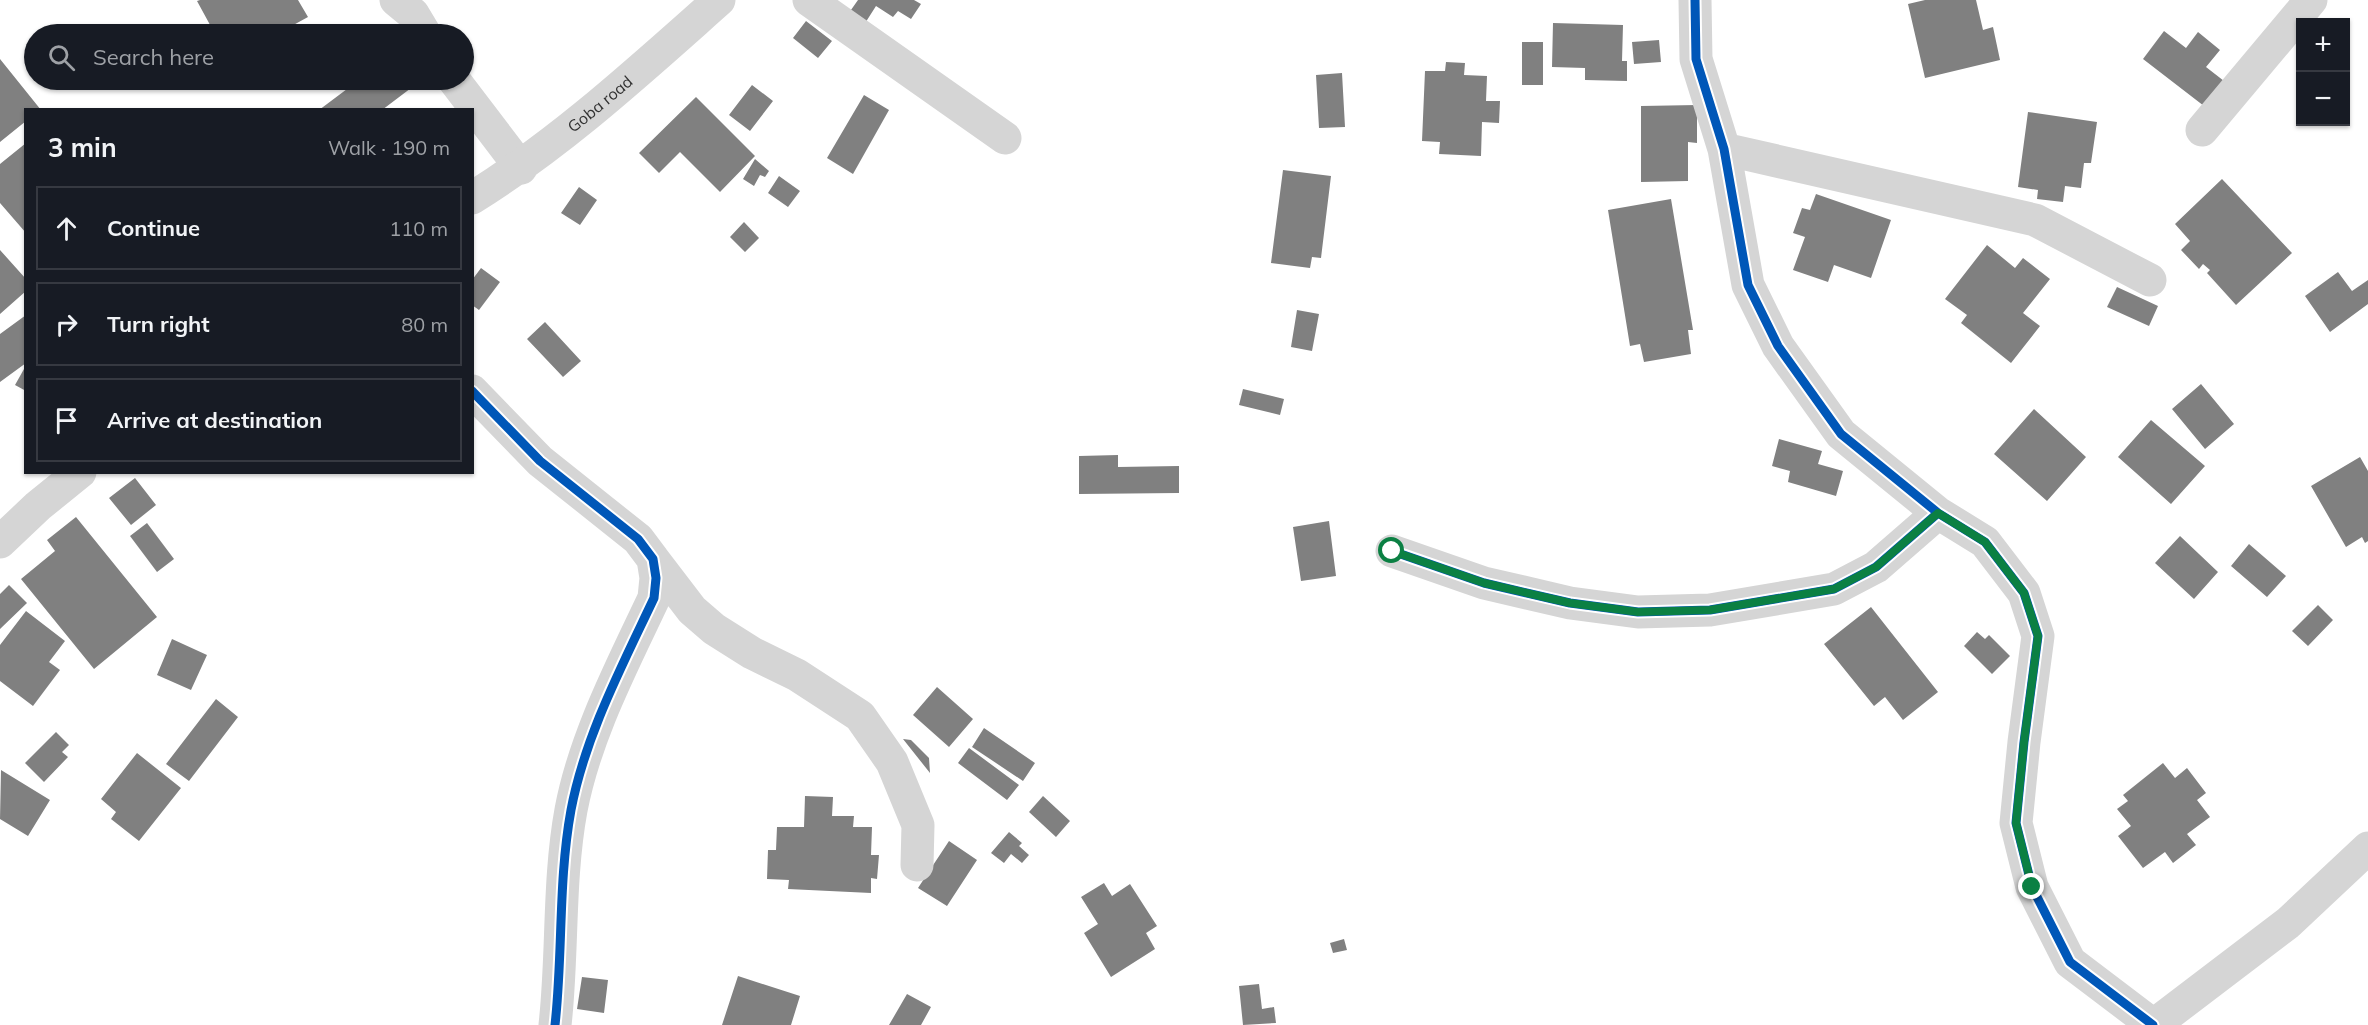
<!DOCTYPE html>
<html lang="en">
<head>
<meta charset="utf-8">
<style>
  :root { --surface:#171b24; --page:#242831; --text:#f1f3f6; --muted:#9ea1a6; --line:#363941 }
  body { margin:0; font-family:Mulish,sans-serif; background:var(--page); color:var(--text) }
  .controls { position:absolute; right:18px; top:18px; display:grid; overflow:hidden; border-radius:0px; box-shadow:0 2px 4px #0004 }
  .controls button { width:54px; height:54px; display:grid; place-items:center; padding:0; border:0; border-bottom:2px solid var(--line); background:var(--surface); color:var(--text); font:30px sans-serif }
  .stop { position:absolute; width:18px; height:18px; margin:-14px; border:4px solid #0b8043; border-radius:50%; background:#fff }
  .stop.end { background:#0b8043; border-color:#fff; box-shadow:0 2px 6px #0008 }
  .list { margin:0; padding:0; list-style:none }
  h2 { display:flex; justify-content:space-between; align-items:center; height:78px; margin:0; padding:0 24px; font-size:26px }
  h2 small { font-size:20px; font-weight:400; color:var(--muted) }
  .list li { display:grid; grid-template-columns:39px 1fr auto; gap:18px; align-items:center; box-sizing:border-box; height:84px; margin:0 12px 12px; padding:0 12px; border:2px solid var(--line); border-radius:0px }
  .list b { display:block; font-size:22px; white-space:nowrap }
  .list em { font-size:20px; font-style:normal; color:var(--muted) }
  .icon { flex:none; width:33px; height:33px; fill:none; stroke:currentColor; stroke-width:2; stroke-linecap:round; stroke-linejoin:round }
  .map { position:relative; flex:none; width:2368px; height:1025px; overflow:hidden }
  .search { position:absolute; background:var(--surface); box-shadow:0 2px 4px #0004; left:24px; top:24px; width:450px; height:66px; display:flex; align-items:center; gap:15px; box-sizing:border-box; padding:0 21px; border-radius:33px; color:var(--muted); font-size:22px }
  .panel { position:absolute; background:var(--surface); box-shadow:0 2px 4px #0004; left:24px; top:108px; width:450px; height:366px; border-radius:0px }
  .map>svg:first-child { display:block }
  .building { fill:#808080 }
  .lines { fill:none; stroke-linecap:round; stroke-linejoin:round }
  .minor { stroke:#d5d5d5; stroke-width:33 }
  .tertiary { stroke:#d5d5d5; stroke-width:33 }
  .cycleway-casing { stroke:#fff; stroke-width:13 }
  .cycleway { stroke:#0057b8; stroke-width:9 }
  .route { stroke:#0b8043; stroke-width:8 }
  .labels { text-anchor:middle; stroke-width:6; stroke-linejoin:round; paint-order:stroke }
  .street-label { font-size:16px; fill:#313131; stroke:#fff }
</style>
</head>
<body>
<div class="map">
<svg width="2368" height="1025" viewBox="0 0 2368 1025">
  <rect width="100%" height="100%" fill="#fff"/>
  <path class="building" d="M 200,0 L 298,0 L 308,17 L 277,34 L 215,34 L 197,1 Z
    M 858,0 L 914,0 L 921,4 L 911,19 L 898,11 L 893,17 L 876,6 L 862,28 L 846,17 Z
    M 1925,0 L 1976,0 L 1983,30 L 1993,27 L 2000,60 L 1925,78 L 1908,4 Z
    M 806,21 L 832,41 L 818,58 L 793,38 Z
    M 1553,23 L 1623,25 L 1622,61 L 1627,61 L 1627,81 L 1585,80 L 1585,68 L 1552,67 Z
    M 2164,31 L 2186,48 L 2198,32 L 2220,50 L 2206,67 L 2224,81 L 2204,106 L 2143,59 Z
    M 1659,40 L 1661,62 L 1634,64 L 1632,42 Z
    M 1522,42 L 1543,42 L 1543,85 L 1522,85 Z
    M 0,59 L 41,110 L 26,110 L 26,121 L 0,142 Z
    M 1446,62 L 1465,63 L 1464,75 L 1487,76 L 1486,101 L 1500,101 L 1499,123 L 1482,122 L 1481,156 L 1439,154 L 1440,142 L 1422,141 L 1425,71 L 1445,71 Z
    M 1342,73 L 1345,127 L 1319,128 L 1316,75 Z
    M 359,80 L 418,80 L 419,82 L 382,110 L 319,110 Z
    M 752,85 L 773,101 L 750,131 L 729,115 Z
    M 864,95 L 889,110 L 853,174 L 827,158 Z
    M 696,97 L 755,156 L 720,192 L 680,152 L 659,173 L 639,153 Z
    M 1697,105 L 1697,143 L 1688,142 L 1688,181 L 1641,182 L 1641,106 Z
    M 2028,112 L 2097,122 L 2091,163 L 2084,163 L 2081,188 L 2065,186 L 2063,202 L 2037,199 L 2038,190 L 2018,187 Z
    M 26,143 L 26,233 L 0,203 L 0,164 Z
    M 755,159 L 769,171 L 765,177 L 760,175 L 754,186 L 743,179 Z
    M 1283,170 L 1331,176 L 1321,258 L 1312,257 L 1310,268 L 1271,263 Z
    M 779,176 L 800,191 L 788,207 L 768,193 Z
    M 2222,179 L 2292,253 L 2236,305 L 2207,273 L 2210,270 L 2203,264 L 2199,269 L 2181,250 L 2190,241 L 2175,224 Z
    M 579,187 L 597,200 L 580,225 L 561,213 Z
    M 1816,194 L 1891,220 L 1871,278 L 1834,265 L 1828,282 L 1793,270 L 1805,237 L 1793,233 L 1802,208 L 1810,210 Z
    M 1671,199 L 1693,330 L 1688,330 L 1691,354 L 1644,362 L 1640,344 L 1630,346 L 1608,210 Z
    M 744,222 L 759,238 L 745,252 L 730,237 Z
    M 1987,245 L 2015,268 L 2023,258 L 2050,279 L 2023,313 L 2040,326 L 2011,363 L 1961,323 L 1967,315 L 1945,299 Z
    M 0,250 L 26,279 L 26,291 L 0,314 Z
    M 481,268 L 500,282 L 479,310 L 472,305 L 472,280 Z
    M 2338,272 L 2352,291 L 2368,280 L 2368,304 L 2330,332 L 2305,296 Z
    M 2117,287 L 2158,306 L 2149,326 L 2107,307 Z
    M 1297,310 L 1319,314 L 1312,351 L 1291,347 Z
    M 26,315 L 26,363 L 0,382 L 0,334 Z
    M 545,322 L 581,361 L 563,377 L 527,339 Z
    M 24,369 L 26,370 L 26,391 L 15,385 Z
    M 2201,384 L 2234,424 L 2205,449 L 2172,409 Z
    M 1243,389 L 1284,399 L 1280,415 L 1239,405 Z
    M 2034,409 L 2086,457 L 2047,501 L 1994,454 Z
    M 2151,420 L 2205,466 L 2171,504 L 2118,457 Z
    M 1779,439 L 1822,451 L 1818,464 L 1843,471 L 1836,496 L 1788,482 L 1790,471 L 1772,466 Z
    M 1118,455 L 1118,467 L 1179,466 L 1179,493 L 1079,494 L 1079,456 Z
    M 2360,457 L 2368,471 L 2368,541 L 2365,543 L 2362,537 L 2346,547 L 2311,486 Z
    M 135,478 L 156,505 L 131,525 L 109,498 Z
    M 76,517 L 157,617 L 94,669 L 21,579 L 55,551 L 47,540 Z
    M 1329,521 L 1336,576 L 1301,581 L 1293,527 Z
    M 147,523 L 174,559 L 157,572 L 130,536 Z
    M 2180,536 L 2218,572 L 2194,599 L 2155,563 Z
    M 2249,544 L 2286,576 L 2267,597 L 2231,566 Z
    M 9,585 L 27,603 L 0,629 L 0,594 Z
    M 2318,605 L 2333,620 L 2308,646 L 2292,631 Z
    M 1871,607 L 1938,692 L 1903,720 L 1885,697 L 1874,706 L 1824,644 Z
    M 26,611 L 65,641 L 49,662 L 60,670 L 33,706 L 0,681 L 0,645 Z
    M 1977,632 L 1985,639 L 1989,635 L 2010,656 L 1992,674 L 1964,646 Z
    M 172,639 L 207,655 L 191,690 L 157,675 Z
    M 937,687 L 973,719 L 949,747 L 913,715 Z
    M 216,699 L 238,717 L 189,781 L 166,764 Z
    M 984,728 L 1035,763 L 1023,781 L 972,747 Z
    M 56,732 L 69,745 L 62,752 L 68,757 L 44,782 L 25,763 Z
    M 903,739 L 911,740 L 929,758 L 930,773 Z
    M 969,748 L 1019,785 L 1007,800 L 958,763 Z
    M 137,753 L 181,788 L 139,841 L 111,819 L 116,812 L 101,799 Z
    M 2163,763 L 2175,778 L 2187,768 L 2206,793 L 2197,800 L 2210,817 L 2187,834 L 2196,845 L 2173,863 L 2165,852 L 2143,868 L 2118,836 L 2131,826 L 2117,809 L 2128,801 L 2123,795 Z
    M 1,770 L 50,800 L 28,836 L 0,819 Z
    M 805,796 L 833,797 L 832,816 L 854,816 L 853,827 L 872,827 L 871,855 L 879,855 L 877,879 L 871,878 L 871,893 L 788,889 L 789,880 L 767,879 L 768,850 L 776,850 L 777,827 L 804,827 Z
    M 1043,796 L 1070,821 L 1056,837 L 1029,812 Z
    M 1009,832 L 1022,843 L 1019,846 L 1029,855 L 1022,863 L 1011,854 L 1004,863 L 991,853 Z
    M 949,841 L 977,860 L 947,906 L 918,888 Z
    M 1104,883 L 1112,896 L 1130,884 L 1157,926 L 1146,933 L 1155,949 L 1111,977 L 1084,933 L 1098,924 L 1081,897 Z
    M 1344,939 L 1347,950 L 1333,953 L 1330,943 Z
    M 738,976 L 800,996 L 791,1025 L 722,1025 Z
    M 582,977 L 608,980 L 604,1013 L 577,1009 Z
    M 1259,984 L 1262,1009 L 1274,1007 L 1276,1023 L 1243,1025 L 1239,986 Z
    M 907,994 L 931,1007 L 921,1025 L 889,1025 Z"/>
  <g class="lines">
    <path class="minor" d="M 396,0 L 413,14 L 425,34
      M 809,0 L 1005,138
      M 1695,0 L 1696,59 L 1724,149 L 1748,285 L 1778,346 L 1841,434 L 1938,513 L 1985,542 L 2024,593 L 2038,636 L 2024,742 L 2016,823 L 2032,887 L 2070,962 L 2153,1025
      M 454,80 L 521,168
      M 2202,130 L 2311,0
      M 1724,149 L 2035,220 L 2150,280
      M 472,391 L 540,461 L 638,539 L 653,559 L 656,578 L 654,598 C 622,666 585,736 571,810 C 558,881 563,954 555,1025
      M 1392,551 L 1484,583 L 1570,603 L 1638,612 L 1710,610 L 1834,589 L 1876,567 L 1938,513
      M 653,559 L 692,610 L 714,629 L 752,653 L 797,675 L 860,716 L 892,762 L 918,825 L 917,865
      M 2154,1025 L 2288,923 L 2368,848"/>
    <g class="tertiary">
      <path id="s1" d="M 472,198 C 562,142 640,70 719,0"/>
      <path d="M 0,542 L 38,506 L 80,472"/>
    </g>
    <defs>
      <path id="cycleway" d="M 1695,0 L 1696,59 L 1724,149 L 1748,285 L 1778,346 L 1841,434 L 1938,513 L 1985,542 L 2024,593 L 2038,636 L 2024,742 L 2016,823 L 2032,887 L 2070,962 L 2153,1025
        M 472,391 L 540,461 L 638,539 L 653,559 L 656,578 L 654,598 C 622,666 585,736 571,810 C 558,881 563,954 555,1025
        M 1392,551 L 1484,583 L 1570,603 L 1638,612 L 1710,610 L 1834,589 L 1876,567 L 1938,513"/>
    </defs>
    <use href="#cycleway" class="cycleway-casing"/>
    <use href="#cycleway" class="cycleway"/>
  </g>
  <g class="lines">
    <path class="route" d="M 1392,551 L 1484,583 L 1570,603 L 1638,612 L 1710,610 L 1834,589 L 1876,567 L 1938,513 L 1985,542 L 2024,593 L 2038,636 L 2024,742 L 2016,823 L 2032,887"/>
  </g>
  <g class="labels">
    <g class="street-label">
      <text dy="6" stroke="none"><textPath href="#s1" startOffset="159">Goba road</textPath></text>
    </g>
  </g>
</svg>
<div class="controls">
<button>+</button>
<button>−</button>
</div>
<div class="stop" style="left:1392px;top:551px"></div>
<div class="stop end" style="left:2032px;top:887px"></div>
<div class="search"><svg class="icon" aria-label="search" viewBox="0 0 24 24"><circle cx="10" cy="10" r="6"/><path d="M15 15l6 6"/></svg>Search here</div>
<section class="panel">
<h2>3 min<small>Walk · 190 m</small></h2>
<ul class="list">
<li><svg class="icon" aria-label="ahead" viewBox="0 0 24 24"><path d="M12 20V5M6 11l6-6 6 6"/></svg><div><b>Continue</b></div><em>110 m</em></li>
<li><svg class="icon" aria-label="right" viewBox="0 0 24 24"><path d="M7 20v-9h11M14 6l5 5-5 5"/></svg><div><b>Turn right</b></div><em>80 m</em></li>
<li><svg class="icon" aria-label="arrive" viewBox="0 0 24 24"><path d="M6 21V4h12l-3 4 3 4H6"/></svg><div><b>Arrive at destination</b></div></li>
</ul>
</section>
</div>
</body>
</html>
